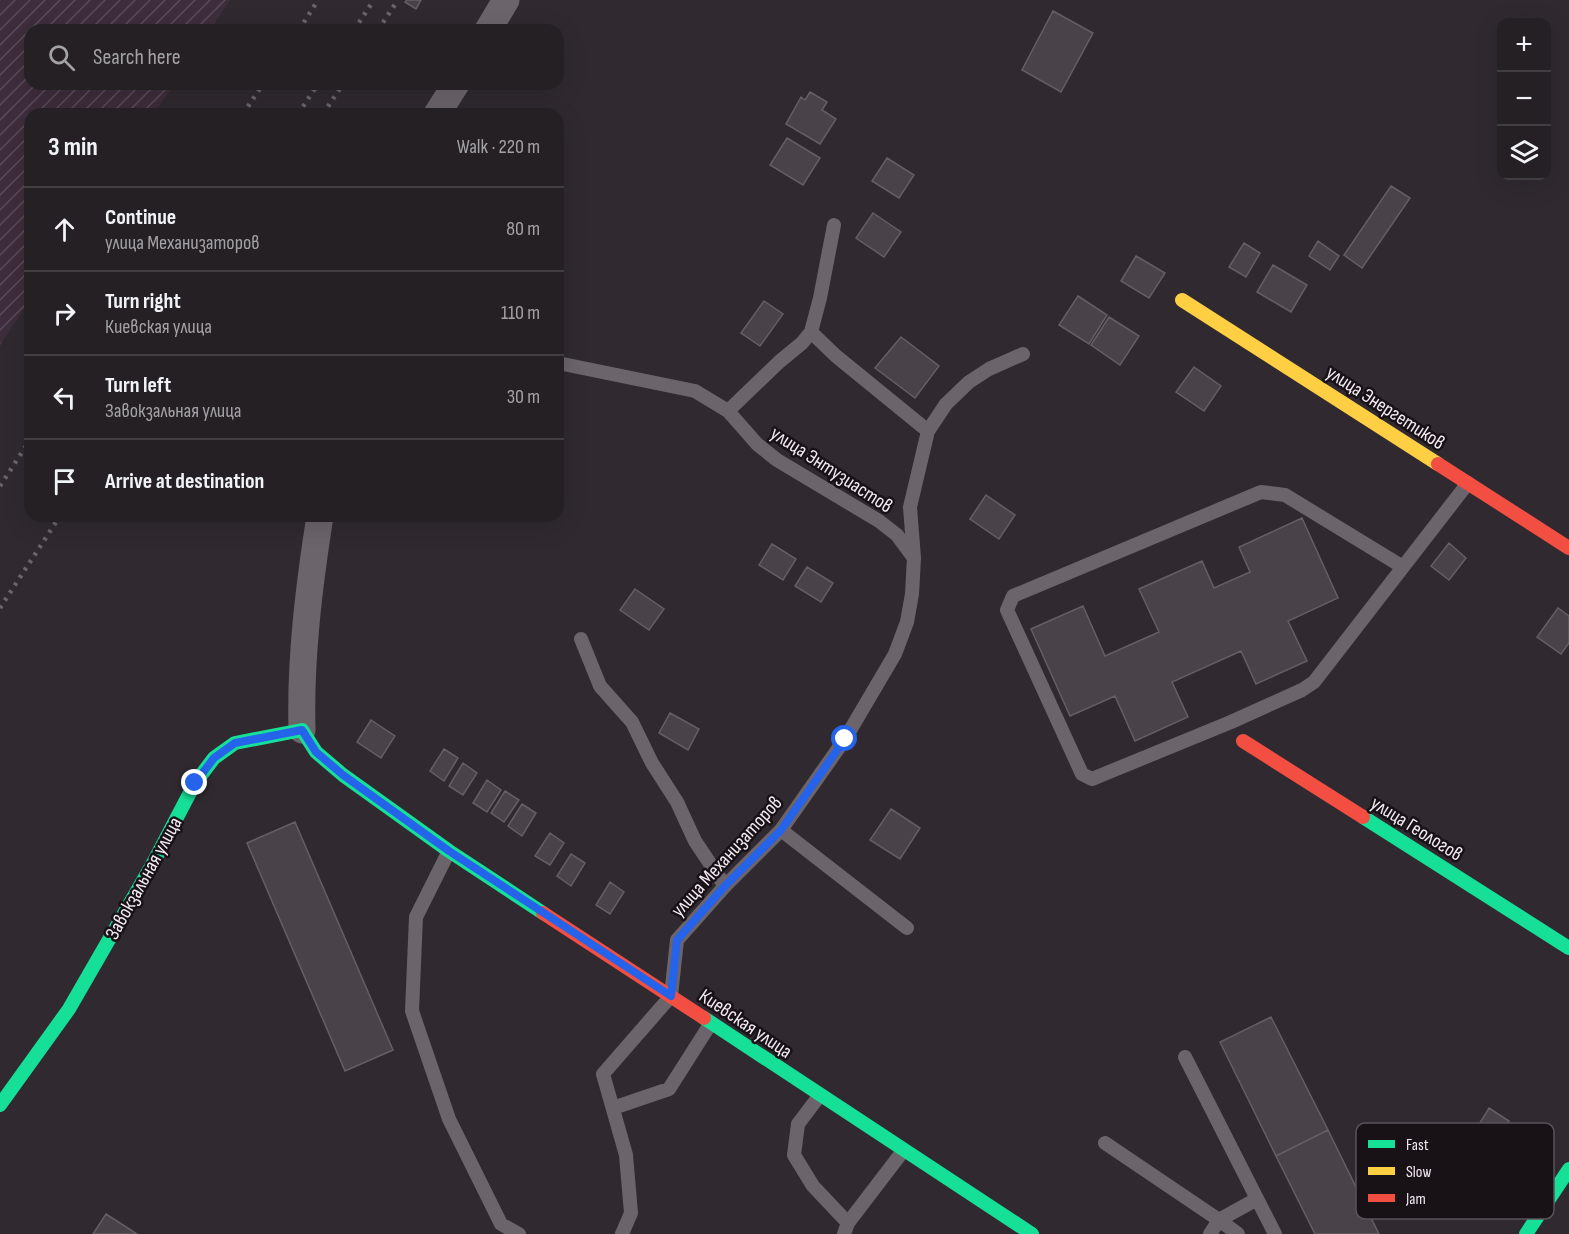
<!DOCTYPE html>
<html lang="en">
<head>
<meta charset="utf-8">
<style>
  :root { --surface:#242024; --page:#2c282c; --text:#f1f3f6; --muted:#a3a3a6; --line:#413e41 }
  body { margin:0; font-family:"Sofia Sans Condensed",sans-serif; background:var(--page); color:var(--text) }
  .controls { position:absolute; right:18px; top:18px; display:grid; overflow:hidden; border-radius:12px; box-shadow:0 6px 24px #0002 }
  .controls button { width:54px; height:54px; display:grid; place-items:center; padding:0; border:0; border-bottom:2px solid var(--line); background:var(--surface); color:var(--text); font:30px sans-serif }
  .stop { position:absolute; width:18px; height:18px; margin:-14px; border:4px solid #2563eb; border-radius:50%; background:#fff }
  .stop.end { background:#2563eb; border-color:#fff; box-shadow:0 2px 6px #0008 }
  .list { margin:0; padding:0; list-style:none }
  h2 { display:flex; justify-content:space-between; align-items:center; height:78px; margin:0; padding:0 24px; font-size:26px }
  h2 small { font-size:20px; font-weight:400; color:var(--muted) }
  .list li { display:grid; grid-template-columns:39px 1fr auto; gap:18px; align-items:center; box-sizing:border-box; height:84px; padding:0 24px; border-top:2px solid var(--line) }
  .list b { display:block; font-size:22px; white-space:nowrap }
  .list p { margin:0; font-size:20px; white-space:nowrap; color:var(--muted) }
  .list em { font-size:20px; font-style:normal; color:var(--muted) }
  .icon { flex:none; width:33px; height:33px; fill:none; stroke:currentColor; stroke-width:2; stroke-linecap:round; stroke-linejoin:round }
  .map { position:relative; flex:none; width:1569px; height:1234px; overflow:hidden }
  .search { position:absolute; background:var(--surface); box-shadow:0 6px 24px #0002; left:24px; top:24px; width:540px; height:66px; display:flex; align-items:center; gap:15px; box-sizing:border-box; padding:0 21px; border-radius:18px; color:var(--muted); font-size:22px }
  .panel { position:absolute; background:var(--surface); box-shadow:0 6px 24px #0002; left:24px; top:108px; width:540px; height:414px; border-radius:18px }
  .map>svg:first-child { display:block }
  .industrial { fill:url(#industrial-furrows) }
  .building { fill:#494349; stroke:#645f64; stroke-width:1.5 }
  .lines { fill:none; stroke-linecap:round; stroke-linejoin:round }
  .lane { stroke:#6c646b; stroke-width:14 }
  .street { stroke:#6c646b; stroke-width:27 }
  .fast { stroke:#16e098; stroke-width:14 }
  .slow { stroke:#ffcf43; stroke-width:14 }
  .jam { stroke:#f24e42; stroke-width:14 }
  .rail { stroke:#6b646a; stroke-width:4.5; stroke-dasharray:3 6; stroke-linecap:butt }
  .route { stroke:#2563eb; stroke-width:8 }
  .labels { text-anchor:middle; stroke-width:5; stroke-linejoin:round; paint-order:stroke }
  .street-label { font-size:20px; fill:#f4eaf2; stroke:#181217 }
  .key { fill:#181217; stroke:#5a5359; stroke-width:1.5 }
  .key-label { font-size:16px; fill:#f4eaf2 }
</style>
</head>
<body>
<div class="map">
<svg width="1569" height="1234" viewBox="0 0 1569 1234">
  <defs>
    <pattern id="industrial-furrows" width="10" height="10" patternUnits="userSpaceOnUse" patternTransform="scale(1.5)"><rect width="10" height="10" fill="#3e2d3c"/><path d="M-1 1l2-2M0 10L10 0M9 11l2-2" fill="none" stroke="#5a4c59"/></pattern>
  </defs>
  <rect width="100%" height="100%" fill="#302a30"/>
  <path class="industrial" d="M 0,0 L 230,0 L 210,30 L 30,30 L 30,84 L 174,84 L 154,114 L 30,114 L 30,300 L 0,345 Z"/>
  <path class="building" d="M 407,0 L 421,0 L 416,9 L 405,2 Z
    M 1053,11 L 1093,33 L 1061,92 L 1022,70 Z
    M 810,92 L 827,102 L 822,110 L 836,119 L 820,144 L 786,124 L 801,97 L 805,100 Z
    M 787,138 L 820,158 L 803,185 L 770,165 Z
    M 887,158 L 914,175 L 899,198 L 872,181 Z
    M 1391,186 L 1410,198 L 1362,268 L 1344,255 Z
    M 873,213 L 901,232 L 884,257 L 856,238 Z
    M 1318,241 L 1339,256 L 1330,270 L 1309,256 Z
    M 1244,243 L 1260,253 L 1246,277 L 1229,267 Z
    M 1136,256 L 1165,273 L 1149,298 L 1121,281 Z
    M 1273,265 L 1307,285 L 1291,312 L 1257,292 Z
    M 1078,296 L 1107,315 L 1089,344 L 1059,325 Z
    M 764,301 L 783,314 L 760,346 L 741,333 Z
    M 1109,317 L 1139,336 L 1120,365 L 1091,345 Z
    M 901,337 L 939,366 L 915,398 L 875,368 Z
    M 1194,367 L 1221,386 L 1204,411 L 1176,392 Z
    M 986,495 L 1015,515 L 999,539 L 970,519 Z
    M 1302,518 L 1338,598 L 1288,621 L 1307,661 L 1256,684 L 1241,651 L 1172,682 L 1188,717 L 1135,741 L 1115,696 L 1070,716 L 1031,629 L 1083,606 L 1105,656 L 1159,632 L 1139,589 L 1202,561 L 1214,588 L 1250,572 L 1239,547 Z
    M 1449,543 L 1466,558 L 1449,580 L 1431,566 Z
    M 772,544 L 796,559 L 783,580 L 759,565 Z
    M 807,567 L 833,583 L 821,602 L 795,586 Z
    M 635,589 L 664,609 L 649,630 L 620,610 Z
    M 1558,608 L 1569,616 L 1569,643 L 1561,654 L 1537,637 Z
    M 670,713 L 699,729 L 688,750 L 659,733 Z
    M 371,720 L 395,736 L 381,758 L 357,742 Z
    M 444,749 L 458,758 L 444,781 L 430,771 Z
    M 463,763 L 477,773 L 463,795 L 449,786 Z
    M 487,780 L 501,790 L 487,812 L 473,803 Z
    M 505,791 L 519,800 L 504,822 L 491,813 Z
    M 522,804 L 536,813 L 522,836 L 508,826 Z
    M 891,809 L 920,828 L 900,859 L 870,840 Z
    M 295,822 L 393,1050 L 345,1071 L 247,843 Z
    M 550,833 L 564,843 L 550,865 L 535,856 Z
    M 571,854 L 585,863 L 571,886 L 557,876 Z
    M 610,882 L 624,892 L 610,914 L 596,905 Z
    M 1271,1017 L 1328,1130 L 1276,1156 L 1220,1042 Z
    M 1489,1108 L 1509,1121 L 1485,1162 L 1464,1149 Z
    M 1328,1130 L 1379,1234 L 1315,1234 L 1276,1156 Z
    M 106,1214 L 137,1234 L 93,1234 Z"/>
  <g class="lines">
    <path class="lane" d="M 811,332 L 836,356 L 928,431
      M 558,363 L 695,391 L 728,411 L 757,444 L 777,460 L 879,521 L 897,535 L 914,558
      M 728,411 L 779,362 L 802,343 L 811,332 L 820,298 L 834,225
      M 1261,492 L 1285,495 L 1403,567 L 1314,682 L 1302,690 L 1231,722 L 1092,779 L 1082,774 L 1007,610 L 1013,596 Z
      M 1403,567 L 1468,483
      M 581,639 L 600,686 L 632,722 L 652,763 L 677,802 L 695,841 L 725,886
      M 781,830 L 907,928
      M 449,851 L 416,917 L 412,1011 L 449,1119 L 501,1224 L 519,1234
      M 1185,1057 L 1275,1234
      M 820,1095 L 798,1124 L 794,1155 L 813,1186 L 848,1223
      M 613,1108 L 669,1089 L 711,1023
      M 1105,1143 L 1219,1220 L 1257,1199
      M 622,1234 L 631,1213 L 626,1155 L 603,1074 L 671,996 L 677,940 L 725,886 L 781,830 L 845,739 L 895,654 L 907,622 L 912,594 L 914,558 L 910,507 L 928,431 L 946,404 L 969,382 L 989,369 L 1023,354
      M 844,1234 L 848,1223 L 903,1151
      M 1210,1234 L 1219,1220 L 1238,1234"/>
    <path class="street" d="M 488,30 L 506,0
      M 437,114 L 456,84
      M 302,730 C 300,659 309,586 320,516"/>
    <path class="fast" d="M 1363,817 L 1569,948
      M 704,1018 L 1032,1234
      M 0,1105 L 69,1009 L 152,865 L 195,783 L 214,758 L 235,743 L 302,730 L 316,752 L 343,775 L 449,851 L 543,913
      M 1526,1234 L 1569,1169"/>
    <path class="slow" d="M 1182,300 L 1438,464"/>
    <path class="jam" d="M 1438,464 L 1569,548
      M 1243,741 L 1363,817
      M 543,913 L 704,1018"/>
    <path class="rail" d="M 299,30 L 318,0
      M 354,30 L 374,0
      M 378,30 L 398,0
      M 243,114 L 263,84
      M 298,114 L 318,84
      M 323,114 L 343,84
      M 0,486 L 30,440
      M 0,608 L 60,516"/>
  </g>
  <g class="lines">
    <path class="route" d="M 195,783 L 214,758 L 235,743 L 302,730 L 316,752 L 343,775 L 449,851 L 671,996 L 677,940 L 725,886 L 781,830 L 845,739"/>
  </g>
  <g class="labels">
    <g class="street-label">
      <text transform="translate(1386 407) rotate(33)" y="7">улица Энергетиков</text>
      <text transform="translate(832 469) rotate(33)" y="7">улица Энтузиастов</text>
      <text transform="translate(1417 828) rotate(32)" y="7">улица Геологов</text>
      <text transform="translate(726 856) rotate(-48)" y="7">улица Механизаторов</text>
      <text transform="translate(143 878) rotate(-61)" y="7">Завокзальная улица</text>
      <text transform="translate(746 1023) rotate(34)" y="7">Киевская улица</text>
    </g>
  </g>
  <rect x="1356" y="1123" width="198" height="96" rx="9" class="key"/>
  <rect x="1368" y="1140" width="27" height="8" fill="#16e098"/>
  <rect x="1368" y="1167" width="27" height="8" fill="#ffcf43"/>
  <rect x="1368" y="1194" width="27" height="8" fill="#f24e42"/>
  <g class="key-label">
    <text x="1406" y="1150">Fast</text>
    <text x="1406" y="1177">Slow</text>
    <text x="1406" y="1204">Jam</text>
  </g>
</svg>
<div class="controls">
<button>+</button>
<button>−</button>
<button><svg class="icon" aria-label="layers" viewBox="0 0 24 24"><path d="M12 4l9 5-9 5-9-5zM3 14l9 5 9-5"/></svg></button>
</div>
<div class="stop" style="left:845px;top:739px"></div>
<div class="stop end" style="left:195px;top:783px"></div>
<div class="search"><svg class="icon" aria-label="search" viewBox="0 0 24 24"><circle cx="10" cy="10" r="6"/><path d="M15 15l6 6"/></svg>Search here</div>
<section class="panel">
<h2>3 min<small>Walk · 220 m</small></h2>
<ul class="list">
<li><svg class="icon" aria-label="ahead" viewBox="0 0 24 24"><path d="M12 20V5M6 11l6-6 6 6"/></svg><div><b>Continue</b><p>улица Механизаторов</p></div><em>80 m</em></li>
<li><svg class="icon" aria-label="right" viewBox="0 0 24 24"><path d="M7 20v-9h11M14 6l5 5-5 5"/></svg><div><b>Turn right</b><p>Киевская улица</p></div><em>110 m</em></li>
<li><svg class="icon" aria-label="left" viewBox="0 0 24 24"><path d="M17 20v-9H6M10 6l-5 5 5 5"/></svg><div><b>Turn left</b><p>Завокзальная улица</p></div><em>30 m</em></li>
<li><svg class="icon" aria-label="arrive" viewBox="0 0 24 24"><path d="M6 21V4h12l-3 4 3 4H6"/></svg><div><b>Arrive at destination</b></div></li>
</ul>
</section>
</div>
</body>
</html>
